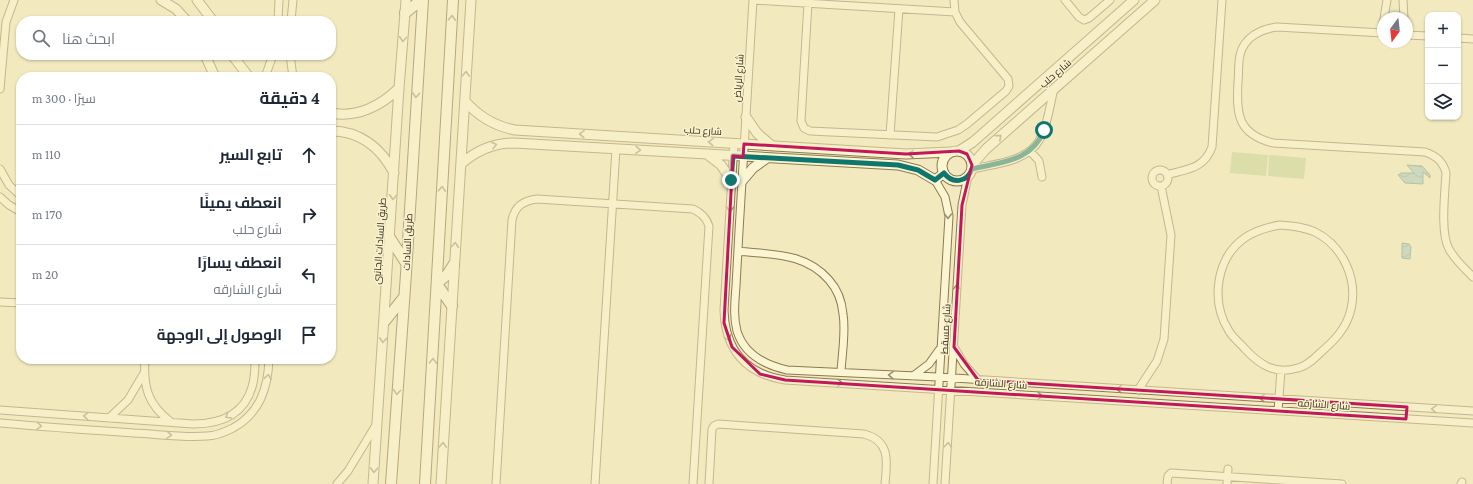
<!DOCTYPE html>
<html lang="ar">
<head>
<meta charset="utf-8">
<style>
  :root { --surface:#fff; --page:#f2f2f3; --text:#1f2937; --muted:#747a83; --line:#e0e1e3 }
  body { margin:0; font-family:"Crimson Pro",Cairo,serif; background:var(--page); color:var(--text); direction:rtl }
  .controls { position:absolute; right:12px; top:12px; display:grid; overflow:hidden; border-radius:8px; box-shadow:0 1px 3px #0004 }
  .controls button { width:36px; height:36px; display:grid; place-items:center; padding:0; border:0; border-bottom:1px solid var(--line); background:var(--surface); color:var(--text); font:20px sans-serif }
  .compass { position:absolute; left:1377px; top:12px; width:36px; height:36px; border-radius:50%; background:var(--surface); box-shadow:0 1px 3px #0004; rotate:195deg }
  .stop { position:absolute; width:12px; height:12px; margin:-9px; border:3px solid #0f766e; border-radius:50%; background:#fff }
  .stop.end { background:#0f766e; border-color:#fff; box-shadow:0 1px 4px #0008 }
  .list { margin:0; padding:0; list-style:none }
  h2 { display:flex; justify-content:space-between; align-items:center; height:52px; margin:0; padding:0 16px; font-size:17px }
  h2 small { font-size:13px; font-weight:400; color:var(--muted) }
  .list li { display:grid; grid-template-columns:26px 1fr auto; gap:12px; align-items:center; box-sizing:border-box; height:60px; padding:0 16px; border-top:1px solid var(--line) }
  .list b { display:block; font-size:15px; white-space:nowrap }
  .list p { margin:0; font-size:13px; white-space:nowrap; color:var(--muted) }
  .list em { font-size:13px; font-style:normal; color:var(--muted) }
  .icon { flex:none; width:22px; height:22px; fill:none; stroke:currentColor; stroke-width:2; stroke-linecap:round; stroke-linejoin:round }
  .map { position:relative; flex:none; width:1473px; height:484px; overflow:hidden; direction:ltr }
  .search { position:absolute; background:var(--surface); box-shadow:0 1px 3px #0004; left:16px; top:16px; width:320px; height:44px; display:flex; align-items:center; gap:10px; box-sizing:border-box; padding:0 14px; border-radius:16px; color:var(--muted); font-size:15px }
  .panel { position:absolute; background:var(--surface); box-shadow:0 1px 3px #0004; left:16px; top:72px; width:320px; height:292px; border-radius:16px; direction:rtl }
  .map>svg:first-child { display:block }
  .green { fill:#c0d191 }
  .water { fill:url(#water-waves); stroke:#68928d }
  .lines { fill:none; stroke-linecap:round; stroke-linejoin:round }
  .minor-casing { stroke:#8c7a55; stroke-width:9 }
  .tertiary-casing { stroke:#8c7a55; stroke-width:11 }
  .secondary-casing { stroke:#6d5a38; stroke-width:12 }
  .minor { stroke:#fcf5d2; stroke-width:7 }
  .tertiary { stroke:#fcf5d2; stroke-width:9 }
  .secondary { stroke:#fcf5d2; stroke-width:10 }
  .oneway { stroke:#9b9276 }
  .route { stroke:#0f766e; stroke-width:5 }
  .marked { fill:none; stroke:#c2185b; stroke-width:3; stroke-linejoin:round }
  .labels { text-anchor:middle; stroke-width:3; stroke-linejoin:round; paint-order:stroke }
  .street-label { font-size:10px; fill:#3a2e1b; stroke:#f9f2ce }
</style>
</head>
<body>
<div class="map">
<svg width="1473" height="484" viewBox="0 0 1473 484">
  <defs>
    <pattern id="water-waves" width="16" height="10" patternUnits="userSpaceOnUse"><rect width="16" height="10" fill="#a2c3be"/><path d="M0 5q4-4 8 0t8 0" fill="none" stroke="#859f9a"/></pattern>
  </defs>
  <rect width="100%" height="100%" fill="#f2eabe"/>
  <path class="green" d="M 1232,152 L 1268,155 L 1266,176 L 1230,173 Z
    M 1269,155 L 1306,158 L 1304,179 L 1268,176 Z"/>
  <path class="water" d="M 1407,165 L 1422,166 L 1430,175 L 1430,178 L 1423,172 L 1423,184 L 1405,183 L 1398,175 L 1401,173 L 1414,173 Z
    M 1402,243 L 1409,244 L 1411,247 L 1410,259 L 1402,258 Z"/>
  <g class="lines">
    <defs>
      <path id="minor" d="M 753,0 C 748,77 744,154 739,231 C 738,249 737,267 736,286 C 735,301 733,316 737,331 C 744,354 765,365 787,370 L 938,377 L 1473,411
        M 753,0 L 955,12
        M 1065,0 L 1079,17 L 1084,20 L 1089,18 L 1110,0
        M 1403,0 L 1404,18
        M 808,3 L 801,121 L 804,128 L 810,131 L 937,137 L 958,130 L 967,124 L 1006,91 L 1009,86 L 1008,79 L 960,22 L 955,12 L 954,0
        M 1384,18 L 1387,0
        M 278,21 L 279,0
        M 291,21 L 293,0
        M 1381,33 L 1383,22
        M 1383,33 L 1277,27 C 1261,29 1244,37 1240,55 C 1238,63 1239,73 1238,82 C 1236,115 1238,134 1273,143 L 1425,152 C 1436,156 1443,161 1446,173 C 1445,192 1440,233 1449,249 C 1455,260 1465,269 1473,277
        M 1407,35 L 1428,36
        M 1458,38 L 1473,39
        M 290,55 L 293,77
        M 265,77 L 273,55
        M 0,89 L 6,22 L 14,0
        M 890,135 L 899,9
        M 734,143 L 724,310 C 725,350 746,374 785,380 L 1473,423
        M 1030,151 L 1039,161 L 1042,177
        M 0,169 L 9,185 L 21,196
        M 972,169 C 994,164 1028,162 1040,139 C 1048,124 1050,105 1054,88
        M1152 178a8 8 0 1 1 16 0a8 8 0 1 1-16 0Z
        M 1167,175 C 1187,169 1204,169 1212,147 L 1222,0
        M 0,197 L 9,205 L 21,212
        M 1280,225 C 1293,226 1304,227 1315,232 C 1343,246 1358,279 1351,309 C 1347,328 1334,341 1320,353 C 1314,359 1307,366 1298,368 C 1275,375 1260,365 1245,349 C 1240,343 1233,338 1229,331 C 1210,301 1216,257 1246,237 C 1257,230 1268,227 1280,225 Z
        M 738,251 C 771,255 805,252 829,280 C 837,289 842,302 843,314 C 846,332 842,353 841,372
        M 0,302 L 21,303
        M 954,347 L 964,364 L 978,380
        M 145,359 C 143,387 148,405 171,422
        M 913,376 L 929,364 L 939,350
        M 1138,390 L 1157,361 L 1164,339 L 1171,235 L 1161,186
        M 0,410 L 193,424 C 220,424 244,415 252,387 C 255,378 255,368 255,359
        M 1278,411 L 1281,370
        M 109,418 L 128,400 L 144,373
        M 0,423 C 45,427 89,430 134,433 C 158,434 183,438 207,436 C 216,436 225,432 233,428 C 260,413 268,388 269,359
        M 337,484 L 348,471 L 376,425
        M 496,484 L 512,220 C 515,206 523,201 537,199 L 693,209 C 701,213 706,217 709,226 L 693,484
        M 595,484 L 616,149
        M 709,484 L 712,429 L 714,426 L 718,424 L 864,434 C 891,441 887,462 885,484
        M 933,484 L 949,216 L 945,197 L 935,180
        M 945,484 L 962,205 L 968,176
        M 1167,484 L 1168,476 L 1171,473 L 1342,484
        M 1227,484 L 1228,469
        M 1461,484 L 1462,482"/>
      <path id="tertiary" d="M 161,0 L 176,9 L 187,21
        M 197,0 L 213,21
        M 205,55 L 215,77
        M 232,55 L 249,77
        M 465,101 C 479,117 494,126 515,130 L 906,154 L 950,152
        M 331,113 C 357,118 381,106 399,88
        M 746,117 L 757,133 L 772,146
        M 331,131 C 360,131 381,148 394,173
        M 959,151 L 973,142 L 1134,0
        M942 166a15 15 0 1 1 30 0a15 15 0 1 1-30 0Z
        M 708,155 L 721,165 L 731,180
        M 461,164 C 477,150 493,143 514,143 L 898,165 L 918,170 L 935,180 L 944,173
        M 972,165 L 986,149 L 1155,0
        M 742,181 L 753,168 L 767,158
        M 373,484 L 399,88 L 406,0
        M 441,484 L 471,0"/>
      <path id="secondary" d="M 405,13 L 421,0
        M 390,238 L 406,263
        M 437,283 L 447,275 L 454,264
        M 437,284 L 452,306
        M 385,321 L 404,297
        M 391,484 L 406,274 L 423,0
        M 425,484 L 453,0"/>
    </defs>
    <use href="#minor" class="minor-casing"/>
    <use href="#tertiary" class="tertiary-casing"/>
    <use href="#secondary" class="secondary-casing"/>
    <use href="#minor" class="minor"/>
    <use href="#tertiary" class="tertiary"/>
    <use href="#secondary" class="secondary"/>
  </g>
  <defs><path id="oneway-chevron" d="M-2-3.5L2.5 0L-2 3.5" fill="none" stroke-width="1.6" stroke-linecap="round" stroke-linejoin="round"/></defs>
  <g class="oneway">
    <use href="#oneway-chevron" transform="translate(452 18) rotate(-87)"/>
    <use href="#oneway-chevron" transform="translate(403 39) rotate(95)"/>
    <use href="#oneway-chevron" transform="translate(466 74) rotate(-87)"/>
    <use href="#oneway-chevron" transform="translate(416 95) rotate(94)"/>
    <use href="#oneway-chevron" transform="translate(582 134) rotate(-177)"/>
    <use href="#oneway-chevron" transform="translate(999 137) rotate(-42)"/>
    <use href="#oneway-chevron" transform="translate(711 142) rotate(-176)"/>
    <use href="#oneway-chevron" transform="translate(494 145) rotate(-14)"/>
    <use href="#oneway-chevron" transform="translate(638 150) rotate(3)"/>
    <use href="#oneway-chevron" transform="translate(911 154) rotate(-179)"/>
    <use href="#oneway-chevron" transform="translate(442 189) rotate(-87)"/>
    <use href="#oneway-chevron" transform="translate(393 197) rotate(94)"/>
    <use href="#oneway-chevron" transform="translate(730 209) rotate(93)"/>
    <use href="#oneway-chevron" transform="translate(948 216) rotate(90)"/>
    <use href="#oneway-chevron" transform="translate(455 245) rotate(-86)"/>
    <use href="#oneway-chevron" transform="translate(957 287) rotate(-87)"/>
    <use href="#oneway-chevron" transform="translate(728 338) rotate(69)"/>
    <use href="#oneway-chevron" transform="translate(383 340) rotate(94)"/>
    <use href="#oneway-chevron" transform="translate(433 361) rotate(-87)"/>
    <use href="#oneway-chevron" transform="translate(891 375) rotate(-177)"/>
    <use href="#oneway-chevron" transform="translate(268 377) rotate(-81)"/>
    <use href="#oneway-chevron" transform="translate(840 383) rotate(4)"/>
    <use href="#oneway-chevron" transform="translate(1119 389) rotate(-176)"/>
    <use href="#oneway-chevron" transform="translate(397 392) rotate(94)"/>
    <use href="#oneway-chevron" transform="translate(1040 396) rotate(4)"/>
    <use href="#oneway-chevron" transform="translate(1262 398) rotate(-177)"/>
    <use href="#oneway-chevron" transform="translate(1434 409) rotate(-176)"/>
    <use href="#oneway-chevron" transform="translate(86 416) rotate(-176)"/>
    <use href="#oneway-chevron" transform="translate(228 416) rotate(149)"/>
    <use href="#oneway-chevron" transform="translate(39 426) rotate(4)"/>
    <use href="#oneway-chevron" transform="translate(169 435) rotate(4)"/>
    <use href="#oneway-chevron" transform="translate(443 445) rotate(-87)"/>
    <use href="#oneway-chevron" transform="translate(948 445) rotate(-86)"/>
    <use href="#oneway-chevron" transform="translate(374 470) rotate(93)"/>
  </g>
  <g class="lines">
    <path class="route" d="M 731,180 L 733,156 L 898,165 L 918,170 L 935,180 L 944,173 C 952,184 967,183 972,169 C 1000,162 1032,162 1044,130"/>
  </g>
  <path d="M0 0H1473V484H0ZM 744,144 L 906,154 L 959,151 L 967,154 L 972,165 L 962,205 L 954,347 L 978,380 L 1407,407 L 1406,419 L 785,380 L 760,374 L 732,347 L 724,323 L 733,156 L 743,157 Z" fill="#f2eabe" fill-opacity=".55" fill-rule="evenodd"/>
  <path class="marked" d="M 744,144 L 906,154 L 959,151 L 967,154 L 972,165 L 962,205 L 954,347 L 978,380 L 1407,407 L 1406,419 L 785,380 L 760,374 L 732,347 L 724,323 L 733,156 L 743,157 Z"/>
  <g class="labels">
    <g class="street-label">
      <text transform="translate(1055 73) rotate(-41)" y="4">شارع حلب</text>
      <text transform="translate(738 78) rotate(-86)" y="4">شارع الرياض</text>
      <text transform="translate(703 130) rotate(3)" y="4">شارع حلب</text>
      <text transform="translate(379 241) rotate(-86)" y="4">طريق السادات الجانبى</text>
      <text transform="translate(407 242) rotate(-87)" y="4">طريق السادات</text>
      <text transform="translate(945 329) rotate(-87)" y="4">شارع مسقط</text>
      <text transform="translate(1001 383) rotate(4)" y="4">شارع الشارقه</text>
      <text transform="translate(1324 404) rotate(4)" y="4">شارع الشارقه</text>
    </g>
  </g>
</svg>
<div class="controls">
<button>+</button>
<button>−</button>
<button><svg class="icon" aria-label="layers" viewBox="0 0 24 24"><path d="M12 4l9 5-9 5-9-5zM3 14l9 5 9-5"/></svg></button>
</div>
<svg class="compass" viewBox="-18 -18 36 36"><path d="M0-13l5 13h-10z" fill="#e53935"/><path d="M0 13l5-13h-10z" fill="#747a83"/></svg>
<div class="stop" style="left:1044px;top:130px"></div>
<div class="stop end" style="left:731px;top:180px"></div>
<div class="search"><svg class="icon" aria-label="search" viewBox="0 0 24 24"><circle cx="10" cy="10" r="6"/><path d="M15 15l6 6"/></svg>ابحث هنا</div>
<section class="panel">
<h2>4 دقيقة<small>سيرًا · 300 m</small></h2>
<ul class="list">
<li><svg class="icon" aria-label="ahead" viewBox="0 0 24 24"><path d="M12 20V5M6 11l6-6 6 6"/></svg><div><b>تابع السير</b></div><em>110 m</em></li>
<li><svg class="icon" aria-label="right" viewBox="0 0 24 24"><path d="M7 20v-9h11M14 6l5 5-5 5"/></svg><div><b>انعطف يمينًا</b><p>شارع حلب</p></div><em>170 m</em></li>
<li><svg class="icon" aria-label="left" viewBox="0 0 24 24"><path d="M17 20v-9H6M10 6l-5 5 5 5"/></svg><div><b>انعطف يسارًا</b><p>شارع الشارقه</p></div><em>20 m</em></li>
<li><svg class="icon" aria-label="arrive" viewBox="0 0 24 24"><path d="M6 21V4h12l-3 4 3 4H6"/></svg><div><b>الوصول إلى الوجهة</b></div></li>
</ul>
</section>
</div>
</body>
</html>
